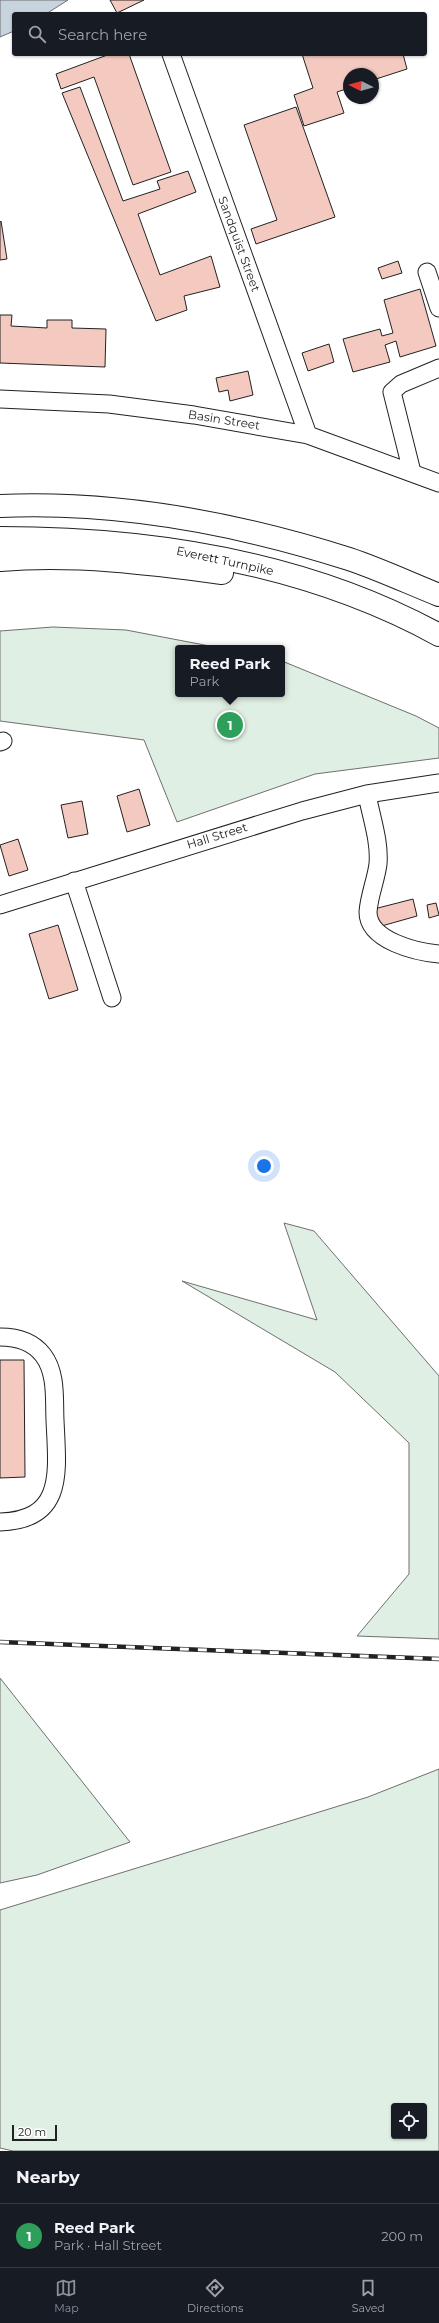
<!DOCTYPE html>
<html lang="en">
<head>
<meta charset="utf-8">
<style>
  :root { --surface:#171b24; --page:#242831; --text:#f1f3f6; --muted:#9ea1a6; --line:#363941; --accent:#8c9099 }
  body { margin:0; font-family:Montserrat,sans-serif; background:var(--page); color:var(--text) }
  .controls { position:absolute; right:12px; bottom:12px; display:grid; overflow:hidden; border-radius:4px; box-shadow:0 1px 3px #0004 }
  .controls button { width:36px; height:36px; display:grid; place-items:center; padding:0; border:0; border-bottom:1px solid var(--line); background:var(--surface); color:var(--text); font:20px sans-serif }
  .compass { position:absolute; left:343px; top:68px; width:36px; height:36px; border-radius:50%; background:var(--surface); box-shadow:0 1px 3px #0004; rotate:276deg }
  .scale { position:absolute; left:12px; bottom:10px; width:45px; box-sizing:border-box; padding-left:4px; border:2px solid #222; border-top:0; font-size:11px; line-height:14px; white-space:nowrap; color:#222; -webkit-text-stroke:3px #fff; paint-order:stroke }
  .you { position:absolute; left:264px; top:1166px; width:14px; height:14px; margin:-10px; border:3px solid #fff; border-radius:50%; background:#1a73e8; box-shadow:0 0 0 6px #1a73e833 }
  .badge { display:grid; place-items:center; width:26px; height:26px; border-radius:50%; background:var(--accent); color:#fff; font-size:13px; font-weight:700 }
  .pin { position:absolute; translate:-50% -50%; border:2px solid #fff; box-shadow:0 1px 4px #0006 }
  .popup { position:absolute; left:175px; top:645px; width:110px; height:52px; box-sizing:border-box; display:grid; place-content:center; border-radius:4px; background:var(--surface); filter:drop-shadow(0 1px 3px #0005); font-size:13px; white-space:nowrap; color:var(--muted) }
  .popup b { font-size:15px; color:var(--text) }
  .popup::after { content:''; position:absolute; left:50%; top:100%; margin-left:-8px; border:8px solid transparent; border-top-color:var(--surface) }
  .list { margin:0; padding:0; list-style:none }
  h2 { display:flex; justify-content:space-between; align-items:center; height:52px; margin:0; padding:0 16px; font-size:17px }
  h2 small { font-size:13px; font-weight:400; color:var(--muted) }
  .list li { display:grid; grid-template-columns:26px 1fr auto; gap:12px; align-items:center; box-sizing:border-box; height:64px; padding:0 16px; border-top:1px solid var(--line) }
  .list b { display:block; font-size:15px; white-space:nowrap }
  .list p { margin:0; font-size:13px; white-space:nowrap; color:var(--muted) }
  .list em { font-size:13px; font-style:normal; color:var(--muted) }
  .icon { flex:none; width:22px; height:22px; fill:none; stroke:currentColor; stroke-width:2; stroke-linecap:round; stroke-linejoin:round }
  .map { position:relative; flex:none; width:439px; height:2151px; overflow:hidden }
  .search { position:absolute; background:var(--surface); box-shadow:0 1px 3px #0004; left:12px; right:12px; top:12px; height:44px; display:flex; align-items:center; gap:10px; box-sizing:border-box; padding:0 14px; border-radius:4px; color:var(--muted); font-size:15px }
  .sheet { height:116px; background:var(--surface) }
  nav { display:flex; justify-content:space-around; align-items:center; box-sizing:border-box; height:56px; border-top:1px solid var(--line); background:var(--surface); font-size:11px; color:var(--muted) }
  nav a { display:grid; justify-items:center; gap:2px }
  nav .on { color:var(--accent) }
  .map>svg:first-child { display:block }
  .green { fill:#e0efe3; stroke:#6f6f6f; fill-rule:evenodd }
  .water { fill:#c7d3dd; stroke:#6f6f6f }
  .building { fill:#f3c9c0; stroke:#222 }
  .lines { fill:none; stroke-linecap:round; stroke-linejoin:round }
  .minor-casing { stroke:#222; stroke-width:19 }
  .highway-casing { stroke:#222; stroke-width:24 }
  .minor { stroke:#fff; stroke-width:17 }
  .highway { stroke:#fff; stroke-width:22 }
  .rail-casing { stroke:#222; stroke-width:4.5 }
  .rail { stroke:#fff; stroke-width:3; stroke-dasharray:9; stroke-linecap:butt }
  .labels { text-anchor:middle; stroke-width:3; stroke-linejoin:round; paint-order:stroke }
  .street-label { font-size:12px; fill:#222; stroke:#fff }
</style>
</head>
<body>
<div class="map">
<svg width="439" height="2151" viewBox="0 0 439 2151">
  <rect width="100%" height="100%" fill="#fff"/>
  <path class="green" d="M 53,627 L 126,630 L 220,648 L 178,648 L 178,694 L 282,694 L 282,661 L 416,716 L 439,728 L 439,758 L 315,774 L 177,822 L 144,740 L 0,721 L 0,631 Z
    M 284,1223 L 314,1231 L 439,1376 L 439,1639 L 357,1636 L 409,1574 L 409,1443 L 335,1372 L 182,1281 L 317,1320 Z
    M 0,1678 L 130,1842 L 37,1875 L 0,1883 Z
    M 439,1769 L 439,2151 L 13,2151 L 0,2148 L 0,1910 L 368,1797 ZM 394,2106 L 424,2106 L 424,2136 L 394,2136 Z"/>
  <path class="water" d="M 0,0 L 68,0 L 46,14 L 14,14 L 14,31 L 0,37 Z"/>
  <path class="building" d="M 110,0 L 144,0 L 117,13 Z
    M 110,54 L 129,54 L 171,172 L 133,185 L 94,77 L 61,89 L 56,74 Z
    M 302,54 L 403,54 L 407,69 L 373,80 L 373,74 L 349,74 L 349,88 L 337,92 L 344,113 L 304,126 L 294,95 L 313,88 Z
    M 80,87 L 123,201 L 160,189 L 157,181 L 188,171 L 196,192 L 138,214 L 160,275 L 211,256 L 220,287 L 184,296 L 187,310 L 156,321 L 62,93 Z
    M 296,107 L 335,217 L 256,244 L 251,229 L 277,220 L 244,125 Z
    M 1,221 L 7,259 L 0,260 L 0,222 Z
    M 398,261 L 402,273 L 382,279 L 378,268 Z
    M 420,289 L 436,346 L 400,357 L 396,341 L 385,345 L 390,362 L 353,372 L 343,339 L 380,329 L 382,336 L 393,333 L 384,300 Z
    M 0,315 L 12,315 L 11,326 L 47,328 L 47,320 L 72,320 L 72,328 L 106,329 L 105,367 L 0,363 Z
    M 329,344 L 334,362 L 308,371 L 302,353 Z
    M 248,371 L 253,395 L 230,401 L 228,390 L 219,392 L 216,378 Z
    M 139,789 L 150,825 L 127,832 L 117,796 Z
    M 82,801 L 88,834 L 68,838 L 61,805 Z
    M 18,839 L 28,870 L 9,876 L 0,845 Z
    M 413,899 L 417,916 L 378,927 L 374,909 Z
    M 436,903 L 439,915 L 429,918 L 427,905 Z
    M 58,925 L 78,990 L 49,999 L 29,934 Z
    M 0,1360 L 24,1360 L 25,1477 L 0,1478 Z"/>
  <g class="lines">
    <defs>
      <path id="minor" d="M 171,54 L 308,435
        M 427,272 L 439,308
        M 0,399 L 109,404 L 194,415 L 308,435 L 439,483
        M 412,472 L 392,392 L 401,384 L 439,368
        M 0,742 L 3,741
        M 367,794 C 371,817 380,841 378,864 C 376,880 369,896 368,912 C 368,941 417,952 439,954
        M 74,881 L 112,998
        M 0,905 L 302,811 L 367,794 L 439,783
        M 0,1337 C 17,1337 33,1342 43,1355 C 57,1373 54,1400 55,1420 C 57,1470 66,1520 0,1522"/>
      <path id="highway" d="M 0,506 C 118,501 236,523 349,559 C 379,569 409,583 439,595
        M 0,538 C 150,538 306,562 439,635
        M 0,560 C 75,554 148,563 222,573"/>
    </defs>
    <use href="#minor" class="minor-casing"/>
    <use href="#highway" class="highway-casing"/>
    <use href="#minor" class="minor"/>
    <use href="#highway" class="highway"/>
    <defs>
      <path id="rail" d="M 0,1642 L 439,1659"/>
    </defs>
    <use href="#rail" class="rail-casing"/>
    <use href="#rail" class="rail"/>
  </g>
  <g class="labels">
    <g class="street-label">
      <text transform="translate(239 244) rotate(70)" y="4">Sandquist Street</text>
      <text transform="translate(224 420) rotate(9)" y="4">Basin Street</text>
      <text transform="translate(225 561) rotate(12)" y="4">Everett Turnpike</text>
      <text transform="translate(217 836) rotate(-17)" y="4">Hall Street</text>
    </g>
  </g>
</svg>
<div class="controls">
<button><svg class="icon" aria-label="locate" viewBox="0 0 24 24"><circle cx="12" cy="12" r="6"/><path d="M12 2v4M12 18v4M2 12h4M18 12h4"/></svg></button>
</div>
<svg class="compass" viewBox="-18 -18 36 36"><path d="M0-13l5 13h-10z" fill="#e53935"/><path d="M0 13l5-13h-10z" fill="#9ea1a6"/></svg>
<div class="scale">20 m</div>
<div class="you"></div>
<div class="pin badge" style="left:230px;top:725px;background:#2e9e5b">1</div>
<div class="popup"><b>Reed Park</b>Park</div>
<div class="search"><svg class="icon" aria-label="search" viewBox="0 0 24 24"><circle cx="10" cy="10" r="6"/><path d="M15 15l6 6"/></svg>Search here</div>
</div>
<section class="sheet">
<h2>Nearby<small></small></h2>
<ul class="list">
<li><span class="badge" style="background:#2e9e5b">1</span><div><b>Reed Park</b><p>Park · Hall Street</p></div><em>200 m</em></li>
</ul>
</section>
<nav>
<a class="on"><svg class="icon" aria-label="map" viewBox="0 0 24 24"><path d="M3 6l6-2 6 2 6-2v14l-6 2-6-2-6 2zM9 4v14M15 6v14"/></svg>Map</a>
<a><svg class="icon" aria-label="directions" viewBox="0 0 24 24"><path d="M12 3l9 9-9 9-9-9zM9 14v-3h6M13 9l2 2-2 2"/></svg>Directions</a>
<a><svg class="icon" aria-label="saved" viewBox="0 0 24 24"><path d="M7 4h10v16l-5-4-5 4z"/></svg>Saved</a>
</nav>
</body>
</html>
